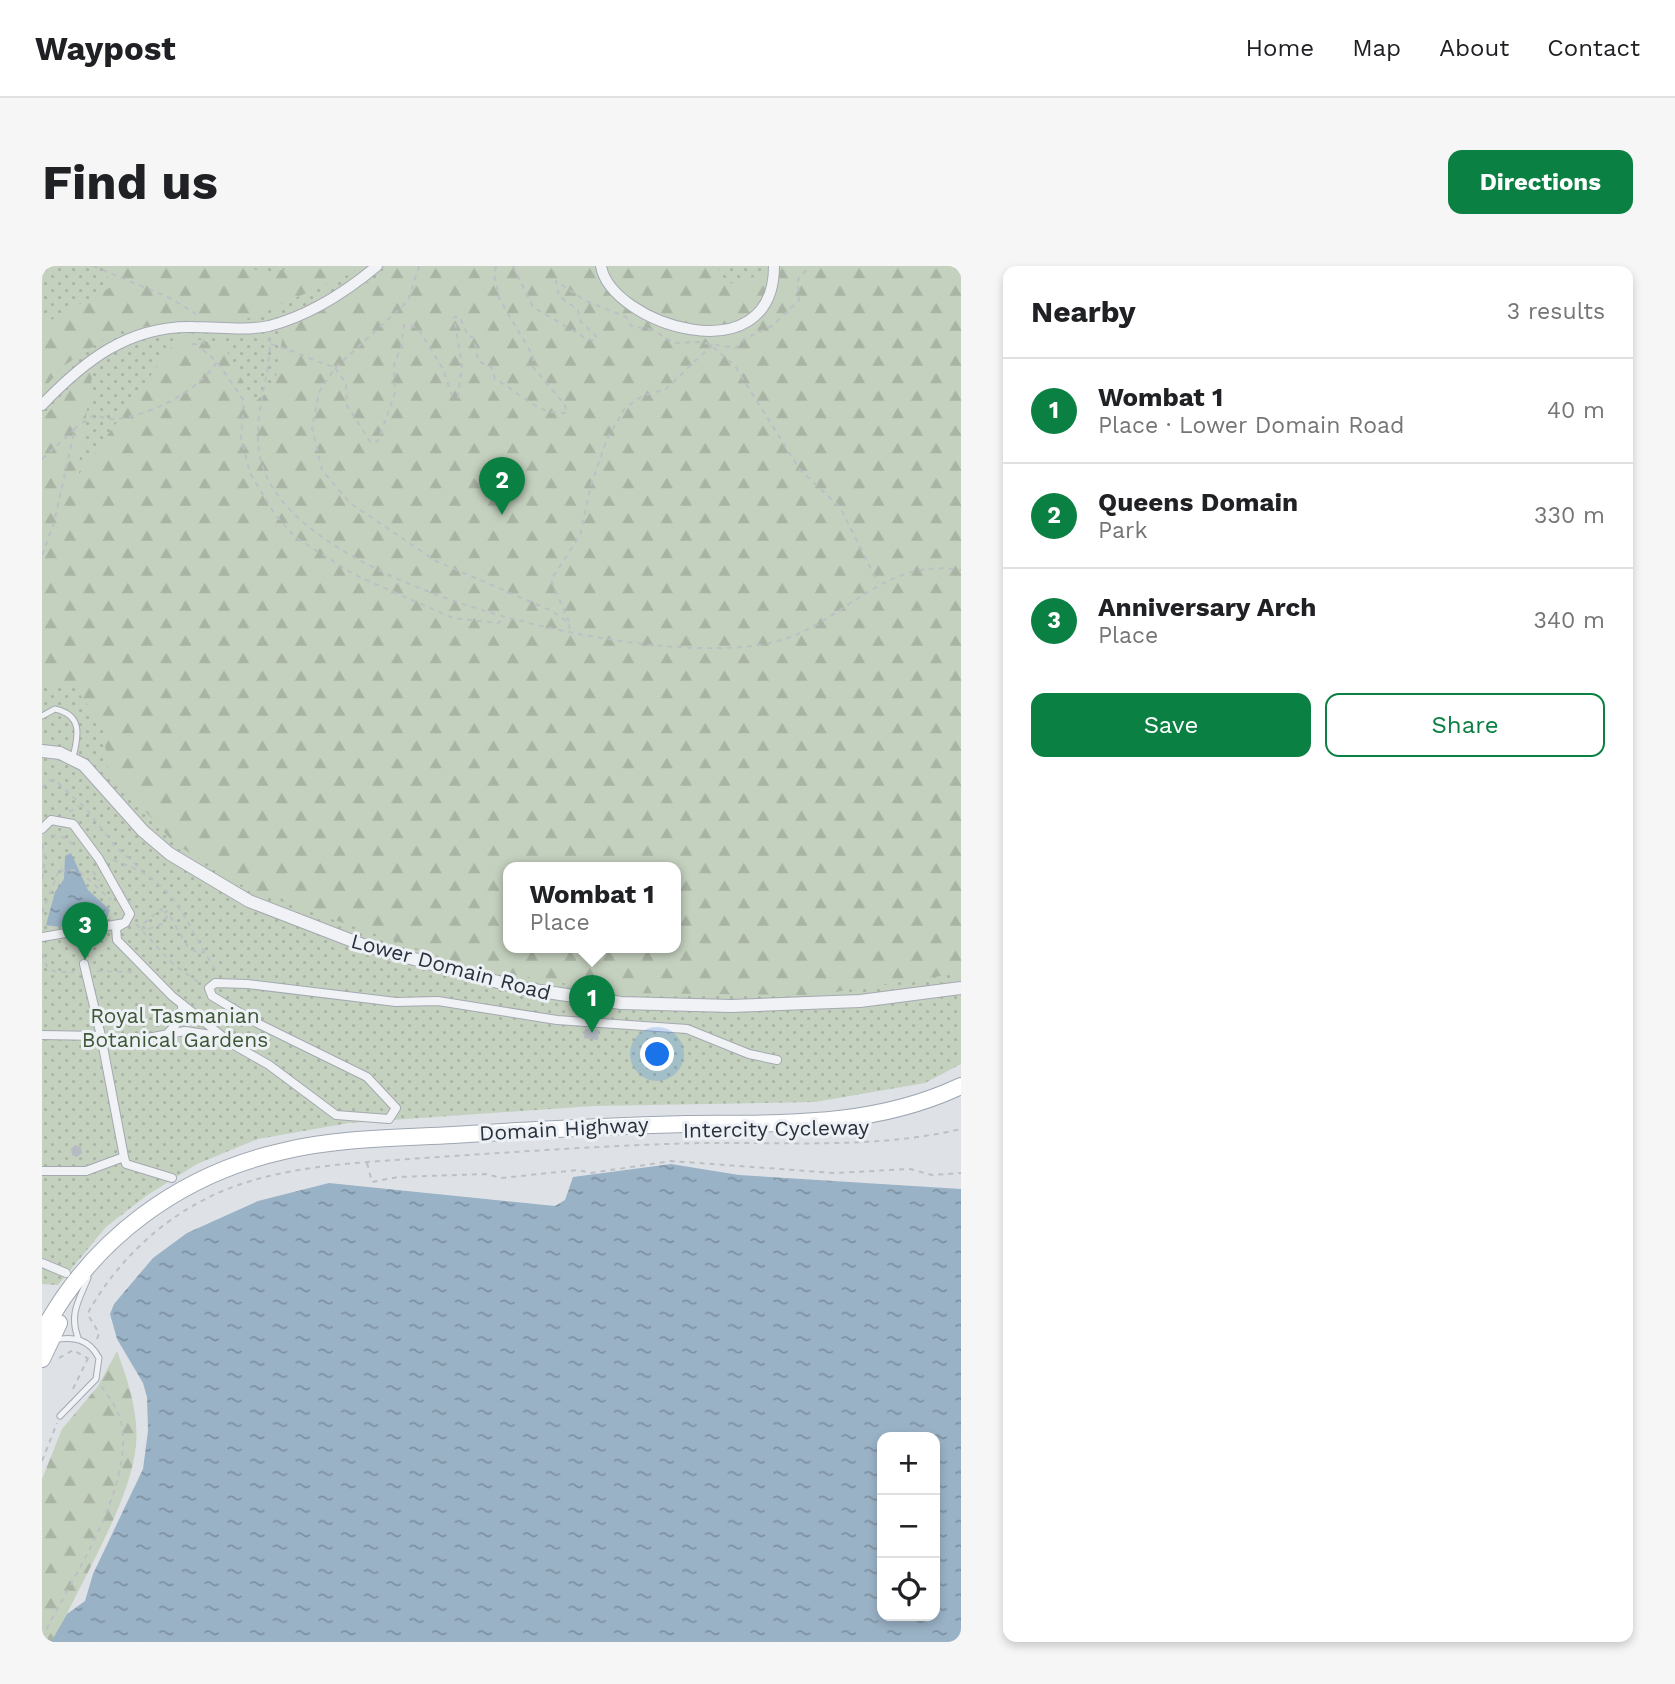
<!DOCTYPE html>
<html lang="en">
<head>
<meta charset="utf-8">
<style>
  :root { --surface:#fff; --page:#f6f6f6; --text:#202124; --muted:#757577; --line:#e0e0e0; --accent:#0b8043 }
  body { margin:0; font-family:"Work Sans",sans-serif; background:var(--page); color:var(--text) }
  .controls { position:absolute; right:21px; bottom:21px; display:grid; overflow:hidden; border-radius:14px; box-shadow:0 4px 10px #0003 }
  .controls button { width:63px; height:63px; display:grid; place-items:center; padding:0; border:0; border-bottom:2px solid var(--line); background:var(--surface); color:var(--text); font:35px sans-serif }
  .you { position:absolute; left:616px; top:789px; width:24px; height:24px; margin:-18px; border:5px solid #fff; border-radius:50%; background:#1a73e8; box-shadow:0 0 0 10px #1a73e833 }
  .badge { display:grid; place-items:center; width:46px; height:46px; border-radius:50%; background:var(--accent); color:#fff; font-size:23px; font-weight:700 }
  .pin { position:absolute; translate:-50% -58px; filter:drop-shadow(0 2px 4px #0008) }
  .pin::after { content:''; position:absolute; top:37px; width:24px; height:21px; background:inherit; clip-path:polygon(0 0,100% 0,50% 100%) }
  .popup { position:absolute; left:461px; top:596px; width:178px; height:91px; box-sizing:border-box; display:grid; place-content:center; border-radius:14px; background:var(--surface); filter:drop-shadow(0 2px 5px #0005); font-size:23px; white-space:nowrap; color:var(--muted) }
  .popup b { font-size:26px; color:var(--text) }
  .popup::after { content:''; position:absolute; left:50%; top:100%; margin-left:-14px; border:14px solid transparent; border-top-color:var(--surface) }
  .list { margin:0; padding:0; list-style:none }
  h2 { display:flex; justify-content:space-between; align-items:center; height:91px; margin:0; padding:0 28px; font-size:30px }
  h2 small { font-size:23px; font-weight:400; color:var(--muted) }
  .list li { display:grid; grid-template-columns:46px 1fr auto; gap:21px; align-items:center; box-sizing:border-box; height:105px; padding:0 28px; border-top:2px solid var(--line) }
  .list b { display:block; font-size:26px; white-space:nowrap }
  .list p { margin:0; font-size:23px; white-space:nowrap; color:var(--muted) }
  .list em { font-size:23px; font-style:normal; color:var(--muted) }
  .actions { display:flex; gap:14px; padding:21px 28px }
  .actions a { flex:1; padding:16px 0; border:2px solid var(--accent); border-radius:14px; text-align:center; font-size:24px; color:var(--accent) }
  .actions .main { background:var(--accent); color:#fff }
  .icon { flex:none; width:38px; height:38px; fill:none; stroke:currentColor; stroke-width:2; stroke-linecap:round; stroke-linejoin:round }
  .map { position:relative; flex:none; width:919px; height:1376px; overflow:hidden; border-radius:14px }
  header { display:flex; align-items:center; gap:42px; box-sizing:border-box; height:98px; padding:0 35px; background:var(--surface); border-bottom:2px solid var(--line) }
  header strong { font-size:33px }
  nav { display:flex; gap:38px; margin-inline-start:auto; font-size:24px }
  .intro { display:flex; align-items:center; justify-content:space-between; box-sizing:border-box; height:168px; padding:0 42px }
  h1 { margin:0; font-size:49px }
  .button { padding:18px 32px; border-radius:14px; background:var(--accent); color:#fff; font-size:24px; font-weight:700 }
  main { display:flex; gap:42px; padding:0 42px }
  aside { flex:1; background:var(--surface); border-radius:14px; box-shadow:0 4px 10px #0003 }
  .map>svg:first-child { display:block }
  .grass { fill:url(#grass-dots); fill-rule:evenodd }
  .forest { fill:url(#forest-firs); fill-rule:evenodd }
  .water { fill:url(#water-ripples); fill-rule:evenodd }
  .building { fill:#b6bbc3 }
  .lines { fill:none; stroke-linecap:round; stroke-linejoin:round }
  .service-casing { stroke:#a4a9b1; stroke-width:7 }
  .pedestrian-casing { stroke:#a4a9b1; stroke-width:10 }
  .minor-casing { stroke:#a4a9b1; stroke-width:12 }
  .tertiary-casing { stroke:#a4a9b1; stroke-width:14 }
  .primary-casing { stroke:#9ea7b2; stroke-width:18 }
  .path { stroke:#bcc0c5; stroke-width:2; stroke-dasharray:5 5; stroke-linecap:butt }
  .service { stroke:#f0f2f5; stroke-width:5 }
  .pedestrian { stroke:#f0f2f5; stroke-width:8 }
  .minor { stroke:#f0f2f5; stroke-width:10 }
  .tertiary { stroke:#f0f2f5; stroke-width:12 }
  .primary { stroke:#fff; stroke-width:16 }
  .labels { text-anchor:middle; stroke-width:6; stroke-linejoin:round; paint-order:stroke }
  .street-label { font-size:21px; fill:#28313d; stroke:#edf1f5 }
  .park-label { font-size:21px; fill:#3e5836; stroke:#edf1f5 }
</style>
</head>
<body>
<header>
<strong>Waypost</strong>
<nav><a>Home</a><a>Map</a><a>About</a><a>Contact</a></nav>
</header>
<div class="intro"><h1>Find us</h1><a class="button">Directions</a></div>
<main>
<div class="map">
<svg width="919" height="1376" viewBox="0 0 919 1376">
  <defs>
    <pattern id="grass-dots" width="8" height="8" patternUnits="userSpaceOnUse" patternTransform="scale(1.75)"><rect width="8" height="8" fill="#c5d1bf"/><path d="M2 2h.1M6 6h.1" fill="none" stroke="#a9b4a5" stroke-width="1.8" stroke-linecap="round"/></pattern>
    <pattern id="forest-firs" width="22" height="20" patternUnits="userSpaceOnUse" patternTransform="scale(1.75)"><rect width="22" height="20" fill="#c5d1bf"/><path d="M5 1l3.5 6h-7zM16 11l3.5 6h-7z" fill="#a9b4a5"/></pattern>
    <pattern id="water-ripples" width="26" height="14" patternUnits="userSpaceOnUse" patternTransform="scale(1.75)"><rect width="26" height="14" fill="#9ab2c6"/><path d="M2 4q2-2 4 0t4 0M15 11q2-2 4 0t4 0" fill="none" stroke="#7e91a2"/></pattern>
  </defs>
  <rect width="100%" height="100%" fill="#dee2e7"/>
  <path class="grass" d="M 0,0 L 919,0 L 919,798 L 883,817 L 773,836 L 552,840 L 307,857 L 216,873 L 155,898 L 104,930 L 64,961 L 16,1019 L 0,1018 ZM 466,601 L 634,601 L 634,681 L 466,681 Z"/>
  <path class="forest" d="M 62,0 L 202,0 L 225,7 L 259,0 L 316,0 L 310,7 L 205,53 L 79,62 L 23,99 L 0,124 L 0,59 L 69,21 Z
    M 346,0 L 676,0 L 679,18 L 694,17 L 732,4 L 732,0 L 919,0 L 919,707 L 771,729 L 578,727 L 428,701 L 210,625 L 132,577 L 66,504 L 61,460 L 31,419 L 0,418 L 0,153 L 52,97 L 35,211 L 138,69 L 182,80 L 212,136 L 232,122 L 242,63 L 336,11 ZM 466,601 L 634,601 L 634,681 L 466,681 Z
    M 75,1085 C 86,1115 97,1147 94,1179 C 89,1237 36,1319 12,1376 L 0,1376 L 0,1213 L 20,1163 L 56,1120 Z"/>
  <path class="water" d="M 29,587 L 46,624 L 68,644 L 64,654 C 45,659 23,663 4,659 L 13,626 L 22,613 L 23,590 Z
    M 629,898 L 697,909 L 919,923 L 919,1376 L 9,1376 L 25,1348 L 43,1335 L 51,1308 L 101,1203 L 106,1165 L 105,1131 L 101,1117 L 75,1073 L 68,1048 L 72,1038 L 111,992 L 145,967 L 216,935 L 287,917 L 513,940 L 523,934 L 531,911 ZM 840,1171 L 893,1171 L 893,1350 L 840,1350 Z"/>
  <path class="building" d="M 543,763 L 557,764 L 556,774 L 542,772 Z
    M 33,879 L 39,881 L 40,887 L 35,891 L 30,889 L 29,883 Z"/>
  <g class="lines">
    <defs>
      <path id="service" d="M 0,450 L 13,443 C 40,449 37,468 31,491
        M 36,1072 C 27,1048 37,1034 46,1012
        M 12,1074 C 32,1070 47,1073 57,1092 L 54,1113 L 18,1150"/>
      <path id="pedestrian" d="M 0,563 L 9,554 L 31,558 L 57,593 L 88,648 L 83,657 L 0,671
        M 81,658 L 74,662 L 75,674 L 130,730 L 180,770
        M 42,698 L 59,770
        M 125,768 C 135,758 141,752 140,738
        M 0,769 L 59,770 L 82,891 L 44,905 L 0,905
        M 59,773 L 95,774 L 143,765 L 176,770 L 227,799 L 294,849 L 347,853 L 354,842 L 325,811 L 215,757 L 170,730 L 167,722 L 173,717 L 205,718 L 354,736 L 396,735 L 515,754 L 645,763 L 707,788 L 735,794
        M 82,891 L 84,898 L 130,912
        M 0,997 L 24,1007"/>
      <path id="minor" d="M 559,0 C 569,58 732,111 732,0
        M 0,139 C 42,95 87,59 152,61 C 177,61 203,65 227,60 C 266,50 305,25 335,0"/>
      <path id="tertiary" d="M 0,485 L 18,487 L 42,499 L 101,565 L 128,588 L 207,635 L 321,679 L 478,722 L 579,737 L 689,740 L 818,735 L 919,722"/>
      <path id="primary" d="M 0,1067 C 50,973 138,908 242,885 C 296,872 355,872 411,869 C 488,864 566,860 644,858 C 739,857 830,862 919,820
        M 0,1093 L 17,1057"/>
    </defs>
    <use href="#service" class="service-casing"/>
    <use href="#pedestrian" class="pedestrian-casing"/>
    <use href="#minor" class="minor-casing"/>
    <use href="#tertiary" class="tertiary-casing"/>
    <use href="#primary" class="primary-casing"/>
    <path class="path" d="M 51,0 L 128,32 L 154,48
      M 377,0 L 366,35 L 293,102 L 277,126 L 270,162 L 280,204 L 308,237 L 394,295 L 510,345 L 527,357 L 528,367
      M 471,0 L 491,41 L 545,73 L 553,75 L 554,70 L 539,56 L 536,44 L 517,30 L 514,15 L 544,35 L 584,51 L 589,60 L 611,64
      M 0,4 L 5,0
      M 616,67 L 632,77 L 657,76 L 694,82 L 702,73 L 730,60 L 757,34 L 756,13 L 768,0
      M 228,71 C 229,118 204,160 223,207 C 273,328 620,407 736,375 C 803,356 841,291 919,304
      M 150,78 L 160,79
      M 229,78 C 251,84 269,94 292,101
      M 671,81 L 693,100 L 758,204 L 798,241 L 836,317
      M 176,97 L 202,135 L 199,172 L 208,207 L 232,247 L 253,271 L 313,309 L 411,352 L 456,357 L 462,353
      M 293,102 L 304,117 L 305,140 L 329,177 L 336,175 L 353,127 L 352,98 L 359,82 L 362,59 L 375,61 L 401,103 L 410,130 L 416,131 L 420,100 L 412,51 L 418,51 L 426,70 L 432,72 L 436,95 L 449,101 L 453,113 C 478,126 494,149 525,147 L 523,139 L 491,101 L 491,90 L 457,32 L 452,9 L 454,0
      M 0,193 L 33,163
      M 0,289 L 12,257 L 33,162 L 52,149 C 59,150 66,154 73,153 C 109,149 155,126 175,96 L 161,84 L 162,71
      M 527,356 L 509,314 L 538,269 L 549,219 L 565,173 L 583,142 L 600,130 L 624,123 L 673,76
      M 0,522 L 8,514 L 15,516 L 45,544 L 73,580 L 101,605
      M 27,546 L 37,540
      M 9,569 L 21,571 L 35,581
      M 0,578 L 3,592 L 0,615
      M 71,594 C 137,615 140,654 175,706
      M 51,605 L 57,615
      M 0,647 L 18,602 L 21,605 L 36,604 L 69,634
      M 122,647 L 125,645 L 147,683 L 162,687
      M 94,658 L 132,699 L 159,718
      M 99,664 L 104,660 L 102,657 L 119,643 L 125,651 L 120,658 L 106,663 L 104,660
      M 40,673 L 42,689
      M 0,687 C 6,708 10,706 32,706
      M 55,705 L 91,706
      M 325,897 L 330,916 L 356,911 L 444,908 L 459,912 L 536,904 L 549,907 L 629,895 L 792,907 L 868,903 L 890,909 L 919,907
      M 55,1073 L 57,1067 L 46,1049 L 47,1045 C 77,992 126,947 183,924 C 245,899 315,897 381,892 C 474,886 567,879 661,877 C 747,876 834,883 919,863
      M 17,1092 L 31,1084 L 45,1092
      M 31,1123 L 47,1090
      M 0,1195 L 15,1157
      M 0,1372 C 29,1313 84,1236 81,1168 C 80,1150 70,1134 59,1120"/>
    <use href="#service" class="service"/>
    <use href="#pedestrian" class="pedestrian"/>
    <use href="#minor" class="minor"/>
    <use href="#tertiary" class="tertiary"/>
    <use href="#primary" class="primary"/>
  </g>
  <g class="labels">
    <g class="street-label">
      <text transform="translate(409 701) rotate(15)" y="7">Lower Domain Road</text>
      <text transform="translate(522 863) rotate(-3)" y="7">Domain Highway</text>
      <text transform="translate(734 863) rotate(-1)" y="7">Intercity Cycleway</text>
    </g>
    <g class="park-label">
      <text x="133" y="757">Royal Tasmanian<tspan x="133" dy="24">Botanical Gardens</tspan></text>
    </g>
  </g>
</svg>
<div class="controls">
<button>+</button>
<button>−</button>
<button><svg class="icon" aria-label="locate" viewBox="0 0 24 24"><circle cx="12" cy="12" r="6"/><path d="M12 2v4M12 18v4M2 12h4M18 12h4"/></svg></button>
</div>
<div class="you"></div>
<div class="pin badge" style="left:550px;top:767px">1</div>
<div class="popup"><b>Wombat 1</b>Place</div>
<div class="pin badge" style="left:460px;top:249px">2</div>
<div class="pin badge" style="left:43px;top:694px">3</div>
</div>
<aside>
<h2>Nearby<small>3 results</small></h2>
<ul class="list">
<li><span class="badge">1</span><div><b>Wombat 1</b><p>Place · Lower Domain Road</p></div><em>40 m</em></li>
<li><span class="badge">2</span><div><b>Queens Domain</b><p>Park</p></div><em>330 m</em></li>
<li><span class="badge">3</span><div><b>Anniversary Arch</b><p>Place</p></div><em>340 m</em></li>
</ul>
<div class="actions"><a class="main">Save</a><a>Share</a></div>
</aside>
</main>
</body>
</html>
